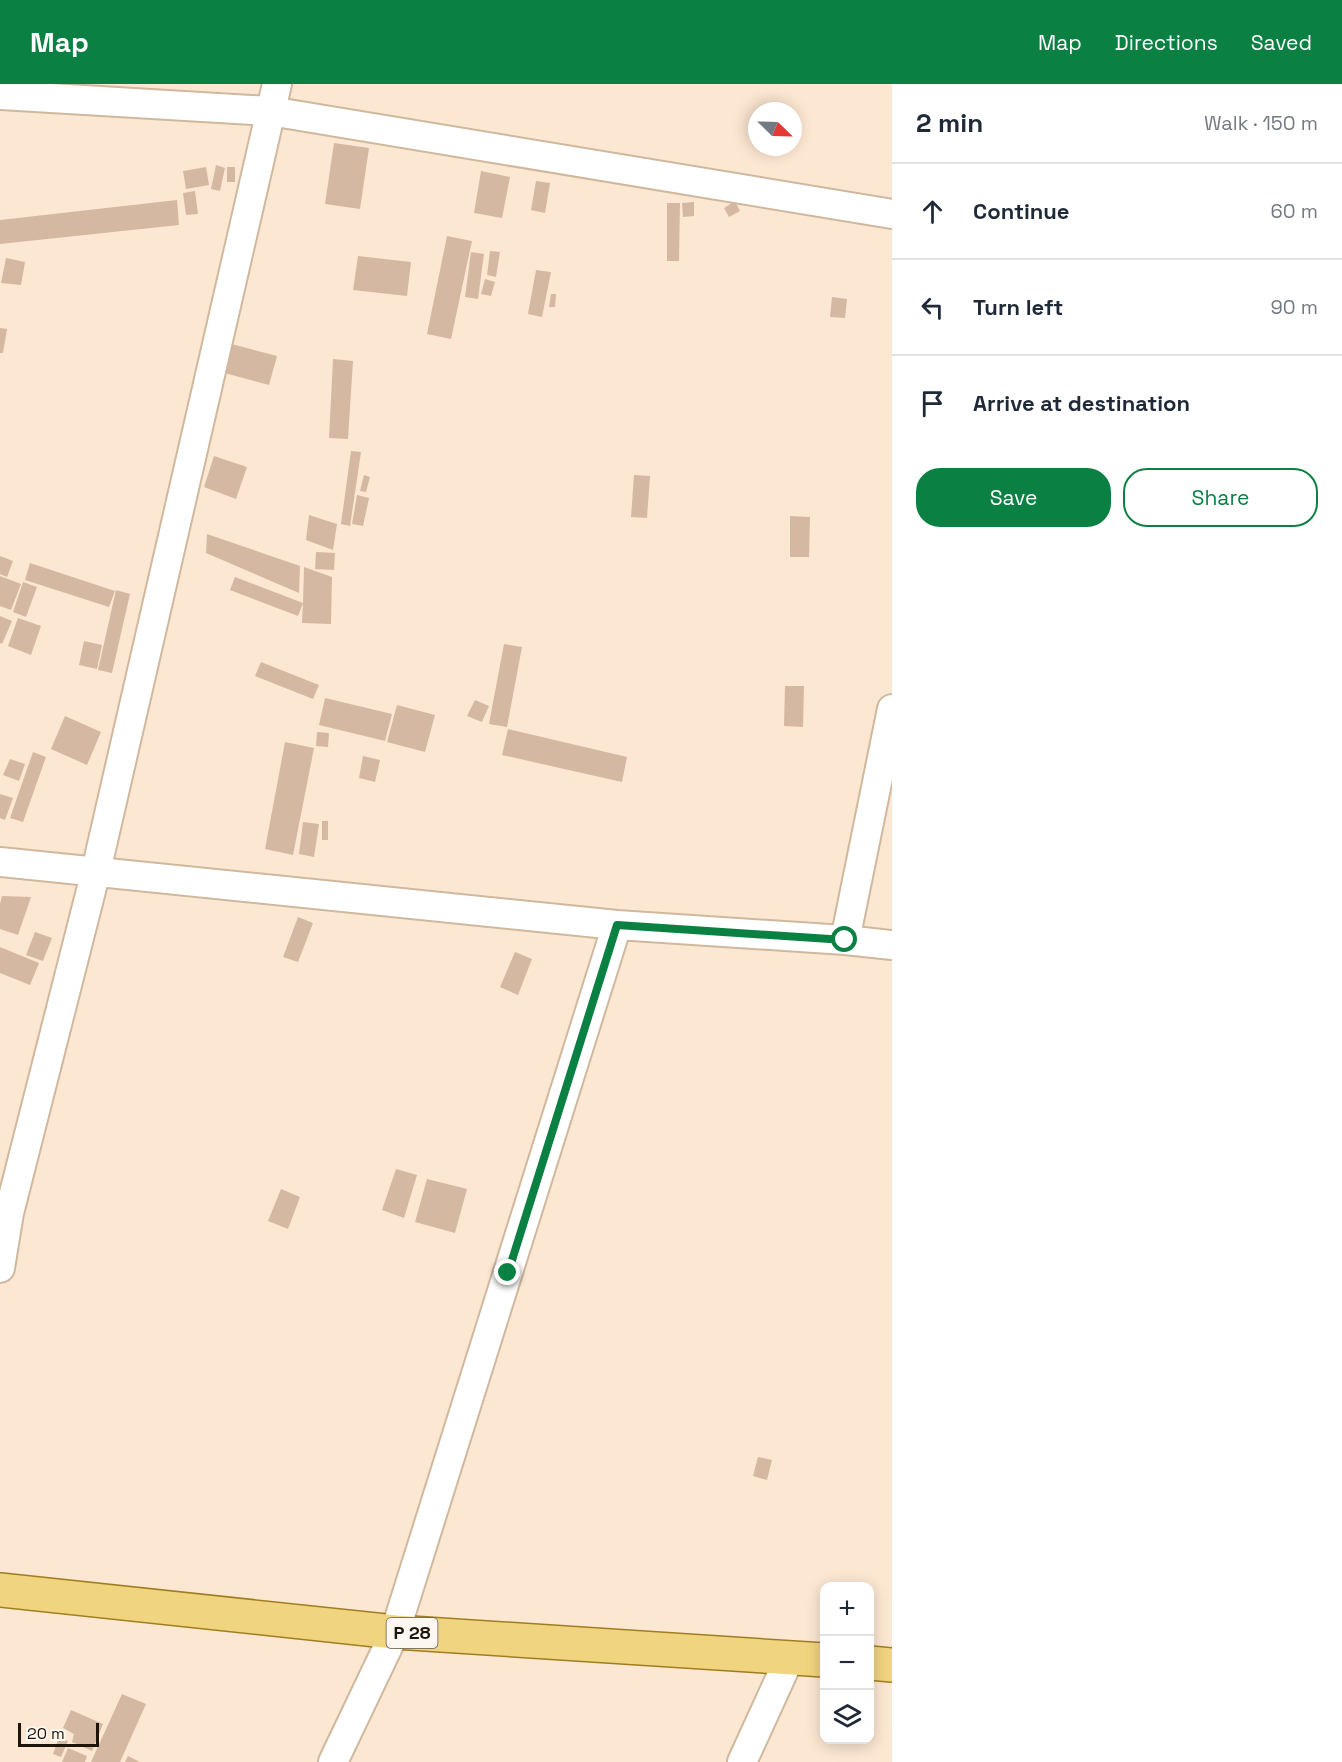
<!DOCTYPE html>
<html lang="en">
<head>
<meta charset="utf-8">
<style>
  :root { --surface:#fff; --page:#f2f2f3; --text:#1f2937; --muted:#747a83; --line:#e0e1e3; --accent:#0b8043 }
  body { margin:0; font-family:"Space Grotesk",sans-serif; background:var(--page); color:var(--text) }
  .controls { position:absolute; right:18px; bottom:18px; display:grid; overflow:hidden; border-radius:12px; box-shadow:0 3px 15px #0003 }
  .controls button { width:54px; height:54px; display:grid; place-items:center; padding:0; border:0; border-bottom:2px solid var(--line); background:var(--surface); color:var(--text); font:30px sans-serif }
  .compass { position:absolute; left:748px; top:18px; width:54px; height:54px; border-radius:50%; background:var(--surface); box-shadow:0 3px 15px #0003; rotate:113deg }
  .scale { position:absolute; left:18px; bottom:15px; width:81px; box-sizing:border-box; padding-left:6px; border:3px solid #1d140b; border-top:0; font-size:16px; line-height:21px; white-space:nowrap; color:#1d140b; -webkit-text-stroke:4px #fdf7f2; paint-order:stroke }
  .stop { position:absolute; width:18px; height:18px; margin:-14px; border:4px solid #0b8043; border-radius:50%; background:#fff }
  .stop.end { background:#0b8043; border-color:#fff; box-shadow:0 2px 6px #0008 }
  .list { margin:0; padding:0; list-style:none }
  h2 { display:flex; justify-content:space-between; align-items:center; height:78px; margin:0; padding:0 24px; font-size:26px }
  h2 small { font-size:20px; font-weight:400; color:var(--muted) }
  .list li { display:grid; grid-template-columns:39px 1fr auto; gap:18px; align-items:center; box-sizing:border-box; height:96px; padding:0 24px; border-top:2px solid var(--line) }
  .list b { display:block; font-size:22px; white-space:nowrap }
  .list em { font-size:20px; font-style:normal; color:var(--muted) }
  .actions { display:flex; gap:12px; padding:18px 24px }
  .actions a { flex:1; padding:14px 0; border:2px solid var(--accent); border-radius:24px; text-align:center; font-size:21px; color:var(--accent) }
  .actions .main { background:var(--accent); color:#fff }
  .icon { flex:none; width:33px; height:33px; fill:none; stroke:currentColor; stroke-width:2; stroke-linecap:round; stroke-linejoin:round }
  .map { position:relative; flex:none; width:892px; height:1678px; overflow:hidden }
  header { display:flex; align-items:center; gap:36px; box-sizing:border-box; height:84px; padding:0 30px; background:var(--accent); color:#fff }
  header strong { font-size:28px }
  nav { display:flex; gap:33px; margin-inline-start:auto; font-size:21px }
  main { display:flex }
  aside { flex:1; background:var(--surface) }
  .map>svg:first-child { display:block }
  .building { fill:#d5b8a2 }
  .lines { fill:none; stroke-linecap:round; stroke-linejoin:round }
  .minor-casing { stroke:#d0b89e; stroke-width:32 }
  .primary-casing { stroke:#a07e20; stroke-width:36 }
  .minor { stroke:#fff; stroke-width:28 }
  .primary { stroke:#f1d480; stroke-width:33 }
  .route { stroke:#0b8043; stroke-width:8 }
  .labels { text-anchor:middle; stroke-width:4.5; stroke-linejoin:round; paint-order:stroke }
  .shield { fill:#fdf7f2; stroke:#605850; stroke-width:1.5 }
  .shield-label { font-size:18px; font-weight:bold; fill:#1d140b }
</style>
</head>
<body>
<header>
<strong>Map</strong>
<nav><a>Map</a><a>Directions</a><a>Saved</a></nav>
</header>
<main>
<div class="map">
<svg width="892" height="1678" viewBox="0 0 892 1678">
  <rect width="100%" height="100%" fill="#fce7d2"/>
  <path class="building" d="M 334,59 L 369,64 L 360,125 L 325,120 Z
    M 216,81 L 225,84 L 220,107 L 211,105 Z
    M 206,83 L 209,101 L 186,105 L 183,87 Z
    M 227,83 L 235,83 L 235,98 L 227,98 Z
    M 481,87 L 510,93 L 502,134 L 474,129 Z
    M 536,97 L 550,99 L 545,129 L 531,126 Z
    M 195,107 L 198,130 L 186,131 L 183,109 Z
    M 177,116 L 179,141 L 0,160 L 0,136 Z
    M 735,117 L 740,127 L 729,133 L 724,124 Z
    M 694,118 L 694,132 L 683,133 L 682,119 Z
    M 667,119 L 680,119 L 679,177 L 667,177 Z
    M 447,152 L 472,157 L 451,255 L 427,250 Z
    M 490,167 L 500,168 L 496,193 L 487,191 Z
    M 471,168 L 484,170 L 478,215 L 465,213 Z
    M 358,172 L 411,178 L 407,212 L 353,206 Z
    M 6,174 L 25,178 L 21,201 L 1,199 Z
    M 536,186 L 551,188 L 542,233 L 528,230 Z
    M 485,195 L 495,198 L 491,212 L 481,210 Z
    M 551,210 L 556,210 L 555,223 L 549,223 Z
    M 832,213 L 847,215 L 845,234 L 830,233 Z
    M 0,244 L 7,245 L 3,269 L 0,269 Z
    M 228,259 L 277,272 L 269,301 L 221,288 Z
    M 333,275 L 353,277 L 348,355 L 329,354 Z
    M 351,367 L 361,368 L 350,442 L 341,440 Z
    M 214,372 L 247,383 L 236,415 L 204,403 Z
    M 364,391 L 370,393 L 366,408 L 360,407 Z
    M 634,391 L 650,392 L 647,434 L 631,433 Z
    M 357,411 L 369,414 L 363,442 L 352,440 Z
    M 309,431 L 337,440 L 333,466 L 306,456 Z
    M 790,432 L 810,433 L 809,473 L 790,473 Z
    M 207,450 L 300,482 L 299,509 L 206,469 Z
    M 316,468 L 335,469 L 334,486 L 315,485 Z
    M 0,472 L 13,477 L 7,493 L 0,490 Z
    M 30,479 L 115,507 L 109,523 L 25,496 Z
    M 304,483 L 332,493 L 331,540 L 302,539 L 303,519 L 298,532 L 230,506 L 235,493 L 303,519 Z
    M 0,492 L 21,500 L 11,526 L 0,522 Z
    M 23,498 L 37,503 L 26,533 L 13,528 Z
    M 116,506 L 130,510 L 112,589 L 98,586 Z
    M 0,532 L 12,537 L 2,560 L 0,559 Z
    M 18,534 L 41,542 L 31,571 L 8,562 Z
    M 84,557 L 102,561 L 97,585 L 79,581 Z
    M 504,560 L 522,563 L 507,643 L 489,640 Z
    M 261,578 L 319,601 L 313,615 L 255,592 Z
    M 785,602 L 804,602 L 803,643 L 784,642 Z
    M 325,614 L 392,630 L 385,657 L 319,641 Z
    M 475,616 L 489,622 L 482,638 L 467,632 Z
    M 397,621 L 435,631 L 425,668 L 387,658 Z
    M 65,632 L 101,648 L 87,681 L 51,665 Z
    M 508,645 L 627,673 L 622,698 L 502,671 Z
    M 317,648 L 329,649 L 328,663 L 316,662 Z
    M 285,658 L 314,664 L 293,771 L 265,765 Z
    M 33,668 L 46,673 L 23,738 L 10,734 Z
    M 363,672 L 380,676 L 375,698 L 359,694 Z
    M 10,675 L 25,680 L 19,697 L 3,691 Z
    M 0,710 L 13,714 L 5,736 L 0,734 Z
    M 322,737 L 328,737 L 328,756 L 322,756 Z
    M 303,738 L 319,740 L 314,773 L 299,770 Z
    M 2,812 L 31,813 L 18,851 L 0,845 L 0,820 Z
    M 298,833 L 313,839 L 298,878 L 283,873 Z
    M 35,848 L 52,854 L 43,877 L 26,871 Z
    M 0,863 L 39,879 L 30,901 L 0,889 Z
    M 515,868 L 532,875 L 518,911 L 500,903 Z
    M 396,1085 L 417,1091 L 404,1134 L 382,1126 Z
    M 427,1095 L 467,1105 L 455,1149 L 415,1138 Z
    M 281,1105 L 300,1113 L 288,1145 L 268,1137 Z
    M 758,1373 L 772,1376 L 767,1396 L 753,1392 Z
    M 122,1610 L 146,1620 L 120,1678 L 91,1678 Z
    M 71,1626 L 103,1640 L 92,1667 L 72,1658 L 74,1650 L 63,1644 Z
    M 59,1653 L 68,1657 L 61,1673 L 53,1670 Z
    M 68,1664 L 87,1672 L 85,1678 L 62,1678 Z
    M 128,1672 L 140,1678 L 125,1678 Z"/>
  <g class="lines">
    <defs>
      <path id="minor" d="M 0,11 L 270,27 L 892,130
        M 0,778 L 617,841 L 845,856 L 892,861
        M 845,856 L 892,625
        M 0,1184 L 9,1129 L 96,787 L 277,0
        M 333,1678 L 395,1548 L 617,841
        M 742,1678 L 790,1573"/>
      <path id="primary" d="M 0,1506 L 395,1548 L 824,1576
        M 870,1579 L 892,1581"/>
    </defs>
    <use href="#minor" class="minor-casing"/>
    <use href="#primary" class="primary-casing"/>
    <use href="#minor" class="minor"/>
    <use href="#primary" class="primary"/>
  </g>
  <g class="lines">
    <path class="route" d="M 508,1189 L 617,841 L 845,856"/>
  </g>
  <g class="labels">
    <rect class="shield" x="386.5" y="1534" width="51" height="30" rx="4.5"/>
    <g class="shield-label">
      <text x="412" y="1555">P 28</text>
    </g>
  </g>
</svg>
<div class="controls">
<button>+</button>
<button>−</button>
<button><svg class="icon" aria-label="layers" viewBox="0 0 24 24"><path d="M12 4l9 5-9 5-9-5zM3 14l9 5 9-5"/></svg></button>
</div>
<svg class="compass" viewBox="-18 -18 36 36"><path d="M0-13l5 13h-10z" fill="#e53935"/><path d="M0 13l5-13h-10z" fill="#747a83"/></svg>
<div class="scale">20 m</div>
<div class="stop" style="left:845px;top:856px"></div>
<div class="stop end" style="left:508px;top:1189px"></div>
</div>
<aside>
<h2>2 min<small>Walk · 150 m</small></h2>
<ul class="list">
<li><svg class="icon" aria-label="ahead" viewBox="0 0 24 24"><path d="M12 20V5M6 11l6-6 6 6"/></svg><div><b>Continue</b></div><em>60 m</em></li>
<li><svg class="icon" aria-label="left" viewBox="0 0 24 24"><path d="M17 20v-9H6M10 6l-5 5 5 5"/></svg><div><b>Turn left</b></div><em>90 m</em></li>
<li><svg class="icon" aria-label="arrive" viewBox="0 0 24 24"><path d="M6 21V4h12l-3 4 3 4H6"/></svg><div><b>Arrive at destination</b></div></li>
</ul>
<div class="actions"><a class="main">Save</a><a>Share</a></div>
</aside>
</main>
</body>
</html>
